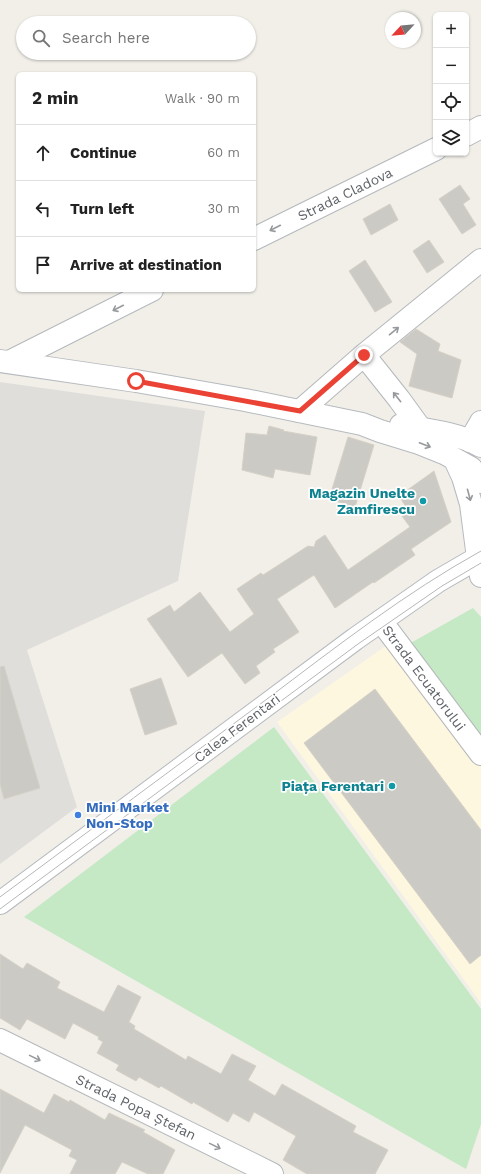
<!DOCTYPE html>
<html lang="en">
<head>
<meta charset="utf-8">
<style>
  :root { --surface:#fff; --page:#f2f2f2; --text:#222; --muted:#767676; --line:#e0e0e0 }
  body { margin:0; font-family:"Work Sans",sans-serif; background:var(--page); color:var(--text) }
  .controls { position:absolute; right:12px; top:12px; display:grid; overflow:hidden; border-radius:6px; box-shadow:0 1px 3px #0004 }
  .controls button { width:36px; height:36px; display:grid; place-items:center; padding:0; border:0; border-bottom:1px solid var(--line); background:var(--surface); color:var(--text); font:20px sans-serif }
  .compass { position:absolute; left:385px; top:12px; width:36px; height:36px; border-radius:50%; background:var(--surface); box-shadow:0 1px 3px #0004; rotate:244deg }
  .stop { position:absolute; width:12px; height:12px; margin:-9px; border:3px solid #ea4335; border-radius:50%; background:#fff }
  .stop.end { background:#ea4335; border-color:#fff; box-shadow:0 1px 4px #0008 }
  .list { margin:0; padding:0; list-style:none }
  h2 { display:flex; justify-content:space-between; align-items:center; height:52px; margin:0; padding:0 16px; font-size:17px }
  h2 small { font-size:13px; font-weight:400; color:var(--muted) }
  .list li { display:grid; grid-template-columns:26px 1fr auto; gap:12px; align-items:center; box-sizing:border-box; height:56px; padding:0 16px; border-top:1px solid var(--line) }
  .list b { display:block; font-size:15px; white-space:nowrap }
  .list em { font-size:13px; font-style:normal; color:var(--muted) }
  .icon { flex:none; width:22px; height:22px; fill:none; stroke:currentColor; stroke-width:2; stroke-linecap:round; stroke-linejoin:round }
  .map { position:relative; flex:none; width:481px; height:1174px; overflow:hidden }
  .search { position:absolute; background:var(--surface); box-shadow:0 1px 3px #0004; left:16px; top:16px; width:240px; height:44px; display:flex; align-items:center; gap:10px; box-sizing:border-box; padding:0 14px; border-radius:22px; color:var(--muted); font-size:15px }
  .panel { position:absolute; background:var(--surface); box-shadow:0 1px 3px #0004; left:16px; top:72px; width:240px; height:220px; border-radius:6px }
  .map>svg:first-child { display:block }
  .commercial { fill:#fef7e0 }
  .industrial { fill:#e0deda }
  .green { fill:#c5e8c5 }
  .building { fill:#cccac5; stroke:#d6d1c6 }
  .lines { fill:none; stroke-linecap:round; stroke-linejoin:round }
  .minor-casing { stroke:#b5b8bc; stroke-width:24 }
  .secondary-casing { stroke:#b6babf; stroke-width:24 }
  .minor { stroke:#fff; stroke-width:22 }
  .secondary { stroke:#fff; stroke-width:22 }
  .tram { stroke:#b6b7b8; stroke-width:1 }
  .oneway { stroke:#979a9d }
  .route { stroke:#ea4335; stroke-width:5 }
  .culture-dot { fill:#0f9aa8; stroke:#fff; stroke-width:1.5 }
  .shop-dot { fill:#3f7fe0; stroke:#fff; stroke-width:1.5 }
  .labels { text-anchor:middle; stroke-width:3.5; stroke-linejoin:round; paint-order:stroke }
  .street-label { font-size:14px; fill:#5f6368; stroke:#fff }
  .culture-label { font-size:14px; font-weight:bold; fill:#0d838f; stroke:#fff; text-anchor:end }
  .shop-label { font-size:14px; font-weight:bold; fill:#366cbe; stroke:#fff; text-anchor:start }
</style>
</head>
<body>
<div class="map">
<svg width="481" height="1174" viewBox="0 0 481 1174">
  <rect width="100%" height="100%" fill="#f1efe8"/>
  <path class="commercial" d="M 393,641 L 481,759 L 481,1003 L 277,722 Z"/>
  <path class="industrial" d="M 0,382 L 205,411 L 178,581 L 27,650 L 77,807 L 0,864 Z"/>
  <path class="green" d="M 473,608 L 481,617 L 481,742 L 407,645 Z
    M 274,727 L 481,1009 L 481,1124 L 466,1169 L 24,917 Z"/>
  <path class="building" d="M 460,185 L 470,199 L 463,204 L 476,225 L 462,234 L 439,199 Z
    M 390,204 L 398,220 L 371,235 L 363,219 Z
    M 429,240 L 444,262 L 427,273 L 413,251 Z
    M 365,260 L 392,302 L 375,312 L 349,271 Z
    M 416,329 L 440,344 L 438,351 L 461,360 L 452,398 L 409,386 L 417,354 L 400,342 Z
    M 269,426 L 284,430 L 283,431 L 317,437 L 310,475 L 275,469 L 273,478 L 242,470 L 246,433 L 267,435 Z
    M 348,437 L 374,445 L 355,507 L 329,499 Z
    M 434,471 L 451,522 L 411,549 L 415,555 L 374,583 L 373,582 L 335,608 L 314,575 L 277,599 L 299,632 L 273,649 L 275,652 L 256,666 L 260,673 L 245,684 L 222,653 L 188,677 L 147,619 L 170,605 L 174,612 L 200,592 L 230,632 L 254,614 L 237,589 L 261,573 L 263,575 L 308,546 L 314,547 L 316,541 L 325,535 L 348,570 L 410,527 L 399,512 L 406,507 L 399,496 Z
    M 4,666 L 40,788 L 4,799 L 0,784 L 0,667 Z
    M 161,678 L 177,724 L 145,735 L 130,689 Z
    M 375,689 L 481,830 L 481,955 L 470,964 L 304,743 Z
    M 0,954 L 23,969 L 27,963 L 60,982 L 57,988 L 104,1012 L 118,985 L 141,997 L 129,1022 L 135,1026 L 134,1029 L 186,1060 L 188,1056 L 221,1074 L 232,1054 L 256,1066 L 248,1080 L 275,1096 L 282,1084 L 356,1126 L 353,1132 L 388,1150 L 375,1174 L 307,1174 L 283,1160 L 296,1136 L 254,1112 L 249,1122 L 233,1113 L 228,1122 L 193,1102 L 192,1104 L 161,1086 L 159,1088 L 139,1077 L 136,1081 L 116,1070 L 119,1065 L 97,1053 L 103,1042 L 98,1039 L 99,1037 L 73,1023 L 65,1039 L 27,1019 L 20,1030 L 0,1018 Z
    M 0,1089 L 44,1113 L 54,1094 L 69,1102 L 70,1100 L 105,1120 L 109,1113 L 145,1130 L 143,1132 L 175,1150 L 163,1174 L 148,1174 L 122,1162 L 115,1174 L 70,1174 L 77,1160 L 69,1156 L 72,1150 L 25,1125 L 0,1173 Z"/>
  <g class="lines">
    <defs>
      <path id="minor" d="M 466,135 L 481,127
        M 254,239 L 436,149
        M 364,355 L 399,399 L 420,428
        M 9,362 L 152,290
        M 300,411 L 364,355 L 481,260
        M 470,441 L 481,422
        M 478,558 L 481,576
        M 381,621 L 481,754
        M 0,1040 L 272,1174"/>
      <path id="secondary" d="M 0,361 L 136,381 L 245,400 L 362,424 L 380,431 L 419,443 L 444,453 L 471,468 L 481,482
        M 401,425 C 428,430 457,433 481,446
        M 456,462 L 463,477 L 471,504 L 478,558
        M 0,903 L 355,639 L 438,581 L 481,556"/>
    </defs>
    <use href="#minor" class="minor-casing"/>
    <use href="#secondary" class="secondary-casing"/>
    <use href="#minor" class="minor"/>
    <use href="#secondary" class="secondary"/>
    <path class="tram" d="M 0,897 C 89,831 178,765 267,699 C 336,647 405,593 481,551
      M 0,909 L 358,644 L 442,586 L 481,563"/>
  </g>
  <defs><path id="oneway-shaft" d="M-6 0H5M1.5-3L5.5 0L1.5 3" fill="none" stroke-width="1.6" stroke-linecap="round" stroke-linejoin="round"/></defs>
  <g class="oneway">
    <use href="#oneway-shaft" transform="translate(275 228) rotate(153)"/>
    <use href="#oneway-shaft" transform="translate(118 308) rotate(153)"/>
    <use href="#oneway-shaft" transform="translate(394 331) rotate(-39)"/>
    <use href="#oneway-shaft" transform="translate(397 397) rotate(-128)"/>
    <use href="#oneway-shaft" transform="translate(425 445) rotate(21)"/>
    <use href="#oneway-shaft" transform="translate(469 495) rotate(75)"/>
    <use href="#oneway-shaft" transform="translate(35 1058) rotate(26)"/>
    <use href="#oneway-shaft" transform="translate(215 1146) rotate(26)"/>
  </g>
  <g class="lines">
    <path class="route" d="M 136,381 L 300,411 L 364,355"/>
  </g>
  <g class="culture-dot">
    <circle cx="423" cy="501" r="4"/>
    <circle cx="392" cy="786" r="4"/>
  </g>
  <circle class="shop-dot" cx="78" cy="815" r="4"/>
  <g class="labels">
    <g class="street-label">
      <text transform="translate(345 194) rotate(-26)" y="5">Strada Cladova</text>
      <text transform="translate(424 678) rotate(53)" y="5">Strada Ecuatorului</text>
      <text transform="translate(237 728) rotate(-37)" y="5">Calea Ferentari</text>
      <text transform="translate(136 1107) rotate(26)" y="5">Strada Popa Ștefan</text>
    </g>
    <g class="culture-label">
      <text x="415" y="498">Magazin Unelte<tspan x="415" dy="16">Zamfirescu</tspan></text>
      <text x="384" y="791">Piața Ferentari</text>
    </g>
    <g class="shop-label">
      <text x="86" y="812">Mini Market<tspan x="86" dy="16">Non-Stop</tspan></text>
    </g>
  </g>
</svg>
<div class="controls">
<button>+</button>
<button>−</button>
<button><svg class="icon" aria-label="locate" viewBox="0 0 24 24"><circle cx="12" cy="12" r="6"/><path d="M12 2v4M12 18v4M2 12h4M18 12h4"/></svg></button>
<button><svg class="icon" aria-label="layers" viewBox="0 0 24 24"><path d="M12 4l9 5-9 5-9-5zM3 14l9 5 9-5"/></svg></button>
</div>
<svg class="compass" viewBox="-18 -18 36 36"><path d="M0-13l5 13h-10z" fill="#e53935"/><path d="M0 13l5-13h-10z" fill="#767676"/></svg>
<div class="stop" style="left:136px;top:381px"></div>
<div class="stop end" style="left:364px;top:355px"></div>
<div class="search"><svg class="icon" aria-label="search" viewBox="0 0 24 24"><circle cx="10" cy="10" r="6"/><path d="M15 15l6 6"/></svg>Search here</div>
<section class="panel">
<h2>2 min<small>Walk · 90 m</small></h2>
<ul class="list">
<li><svg class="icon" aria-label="ahead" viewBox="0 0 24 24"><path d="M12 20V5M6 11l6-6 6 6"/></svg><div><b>Continue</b></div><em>60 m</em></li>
<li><svg class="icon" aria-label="left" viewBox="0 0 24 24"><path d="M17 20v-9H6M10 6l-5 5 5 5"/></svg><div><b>Turn left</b></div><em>30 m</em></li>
<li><svg class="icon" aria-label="arrive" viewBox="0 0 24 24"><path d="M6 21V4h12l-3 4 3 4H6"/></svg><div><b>Arrive at destination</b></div></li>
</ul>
</section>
</div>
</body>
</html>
